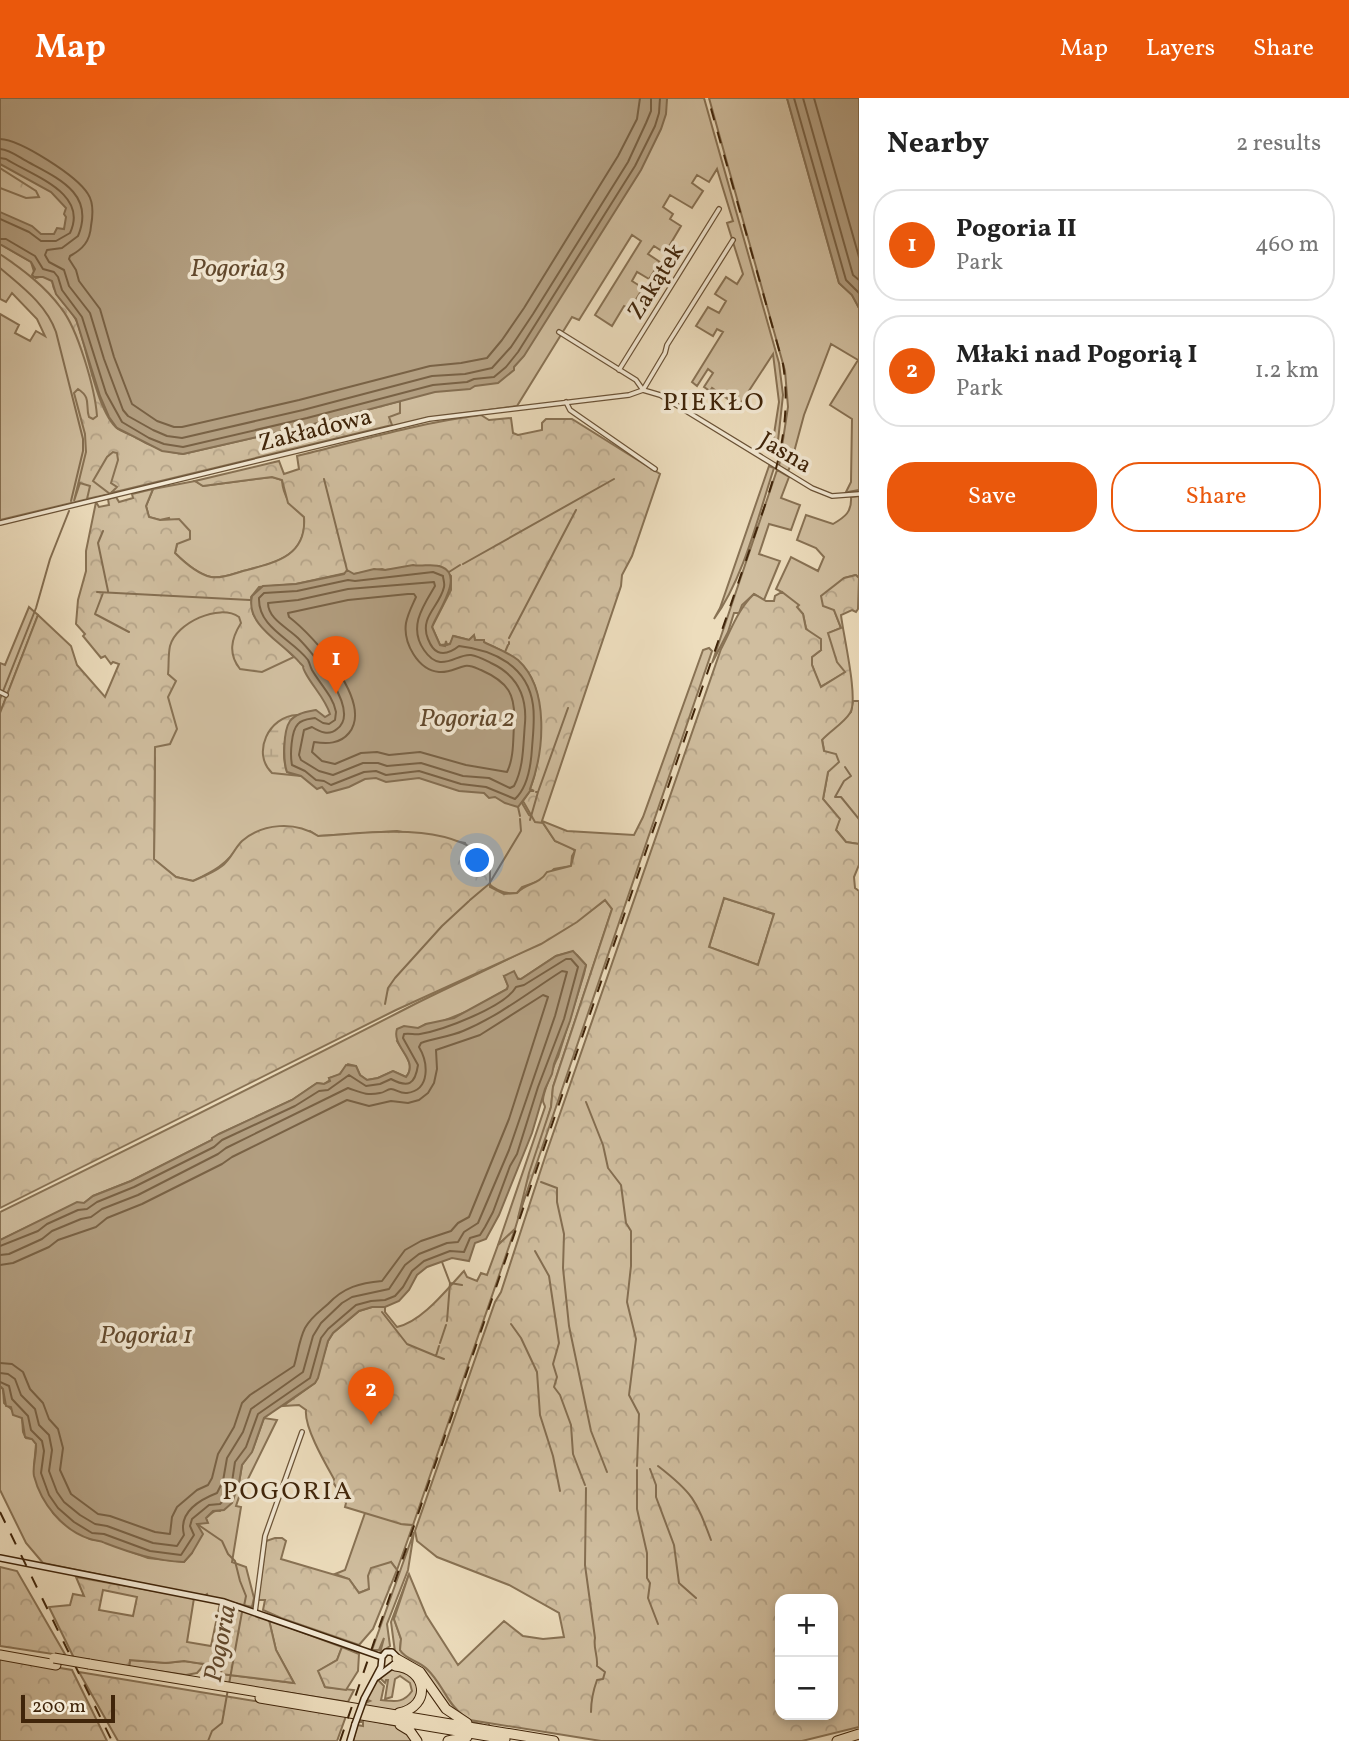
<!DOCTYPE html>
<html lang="en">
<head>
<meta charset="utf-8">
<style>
  :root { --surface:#fff; --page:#f6f6f6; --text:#222; --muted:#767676; --line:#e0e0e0; --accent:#ea580c }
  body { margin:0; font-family:Vollkorn,serif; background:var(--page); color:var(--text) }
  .controls { position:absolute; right:21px; bottom:21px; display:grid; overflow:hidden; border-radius:14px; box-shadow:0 4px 10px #0003 }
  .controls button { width:63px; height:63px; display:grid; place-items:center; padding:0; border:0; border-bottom:2px solid var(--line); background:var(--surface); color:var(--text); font:35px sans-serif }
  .scale { position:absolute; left:21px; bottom:18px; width:94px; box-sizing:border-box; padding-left:7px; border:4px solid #40250a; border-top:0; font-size:19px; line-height:24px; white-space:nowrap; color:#40250a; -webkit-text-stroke:5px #f3e9d4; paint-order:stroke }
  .you { position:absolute; left:478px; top:763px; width:24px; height:24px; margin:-18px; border:5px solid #fff; border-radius:50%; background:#1a73e8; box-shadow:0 0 0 10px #1a73e833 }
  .badge { display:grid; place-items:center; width:46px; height:46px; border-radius:50%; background:var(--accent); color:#fff; font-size:23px; font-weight:700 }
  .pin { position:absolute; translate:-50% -58px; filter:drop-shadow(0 2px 4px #0008) }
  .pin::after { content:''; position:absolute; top:37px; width:24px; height:21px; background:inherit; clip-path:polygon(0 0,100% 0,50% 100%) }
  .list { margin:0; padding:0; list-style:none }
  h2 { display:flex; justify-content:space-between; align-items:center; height:91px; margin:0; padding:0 28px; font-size:30px }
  h2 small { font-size:23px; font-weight:400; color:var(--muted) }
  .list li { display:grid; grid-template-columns:46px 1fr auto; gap:21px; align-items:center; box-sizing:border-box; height:112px; margin:0 14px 14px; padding:0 14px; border:2px solid var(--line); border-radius:28px }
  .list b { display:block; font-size:26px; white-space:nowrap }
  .list p { margin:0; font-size:23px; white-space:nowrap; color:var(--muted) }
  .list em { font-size:23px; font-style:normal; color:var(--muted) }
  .actions { display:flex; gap:14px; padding:21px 28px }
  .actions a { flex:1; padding:16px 0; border:2px solid var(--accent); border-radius:28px; text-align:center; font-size:24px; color:var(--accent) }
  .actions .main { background:var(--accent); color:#fff }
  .map { position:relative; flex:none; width:859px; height:1643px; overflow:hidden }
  header { display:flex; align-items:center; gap:42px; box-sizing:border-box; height:98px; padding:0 35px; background:var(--accent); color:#fff }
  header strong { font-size:33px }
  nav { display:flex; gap:38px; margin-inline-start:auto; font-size:24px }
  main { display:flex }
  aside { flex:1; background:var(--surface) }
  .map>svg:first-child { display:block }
  .green { fill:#d0be9f; stroke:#887254; stroke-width:2 }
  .forest { fill:url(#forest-crowns); stroke:#887254; stroke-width:2; fill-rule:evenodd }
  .wetland { fill:url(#wetland-marsh); stroke:#887254; stroke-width:2 }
  .water { fill:#b29e80; stroke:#846e51; stroke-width:2 }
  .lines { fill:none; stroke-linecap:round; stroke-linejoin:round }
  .shore { stroke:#796245; stroke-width:2 }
  .stream { stroke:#846e51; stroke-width:2 }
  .street-casing { stroke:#6b5337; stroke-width:6 }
  .secondary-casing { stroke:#40250a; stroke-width:8 }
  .highway-casing { stroke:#40250a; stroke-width:11 }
  .street { stroke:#f3e9d4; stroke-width:3.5 }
  .secondary { stroke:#f3e9d4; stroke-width:5 }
  .highway { stroke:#edddbd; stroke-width:9 }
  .rail { stroke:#40250a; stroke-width:2; stroke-dasharray:12 12; stroke-linecap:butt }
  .secondary-bridge-casing { stroke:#40250a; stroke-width:8; stroke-linecap:butt }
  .highway-bridge-casing { stroke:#40250a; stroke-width:11; stroke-linecap:butt }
  .secondary-bridge { stroke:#f3e9d4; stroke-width:5 }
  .highway-bridge { stroke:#edddbd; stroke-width:9 }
  .labels { text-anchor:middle; stroke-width:7; stroke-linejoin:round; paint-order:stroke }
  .street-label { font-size:24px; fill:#40250a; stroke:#f3e9d4 }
  .water-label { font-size:26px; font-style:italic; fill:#62492d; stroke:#f3e9d4 }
  .neighbourhood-label { font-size:26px; letter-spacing:2px; fill:#40250a; stroke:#f3e9d4 }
</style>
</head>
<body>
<header>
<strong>Map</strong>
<nav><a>Map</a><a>Layers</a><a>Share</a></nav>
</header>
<main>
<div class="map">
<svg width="859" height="1643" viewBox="0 0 859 1643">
  <defs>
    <pattern id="forest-crowns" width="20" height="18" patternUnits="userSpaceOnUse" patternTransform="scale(1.75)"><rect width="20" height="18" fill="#d0be9f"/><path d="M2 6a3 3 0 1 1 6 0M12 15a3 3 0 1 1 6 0" fill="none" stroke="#b4a388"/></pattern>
    <pattern id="wetland-marsh" width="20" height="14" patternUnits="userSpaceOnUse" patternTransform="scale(1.75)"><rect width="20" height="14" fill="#d0be9f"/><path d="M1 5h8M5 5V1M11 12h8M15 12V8" fill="none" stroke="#b4a388"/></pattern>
  </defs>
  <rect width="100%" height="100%" fill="#edddbd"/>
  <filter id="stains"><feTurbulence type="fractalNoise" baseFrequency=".00286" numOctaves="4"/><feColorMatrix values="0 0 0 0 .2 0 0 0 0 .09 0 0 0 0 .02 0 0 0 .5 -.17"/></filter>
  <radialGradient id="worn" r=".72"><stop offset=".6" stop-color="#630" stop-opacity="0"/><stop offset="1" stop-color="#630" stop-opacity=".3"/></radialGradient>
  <path class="green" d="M 0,0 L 704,0 L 779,265 L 783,297 L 777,352 L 772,349 L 779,304 L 773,256 L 739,308 L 735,305 L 738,298 L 732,295 L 728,301 L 712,290 L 710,293 L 704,289 L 713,275 L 708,271 L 697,288 L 692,284 L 723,234 L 717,231 L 713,238 L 696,228 L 708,209 L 719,215 L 726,203 L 715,196 L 726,179 L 737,186 L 743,176 L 727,125 L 733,123 L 717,71 L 709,84 L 697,77 L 692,85 L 703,93 L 692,110 L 670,97 L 663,109 L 673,116 L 670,121 L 681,128 L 665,155 L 654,148 L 648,156 L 660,164 L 649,181 L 637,174 L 632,183 L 643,190 L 630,211 L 624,208 L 612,228 L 595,217 L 641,143 L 632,137 L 579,222 L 572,219 L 517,308 L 428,320 L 0,422 L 0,216 L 19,227 L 15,235 L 30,243 L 36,233 L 45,238 L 37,221 L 12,195 L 6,204 L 0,201 Z
    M 709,0 L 787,0 L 839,185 L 852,197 L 859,210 L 859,394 L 845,396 L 851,384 L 852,321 L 830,307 L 858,262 L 831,246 L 804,317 L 790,369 L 788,373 L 779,368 L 788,309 L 785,273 Z
    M 769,368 L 774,370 C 758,418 744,480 714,521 L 720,510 Z
    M 777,372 L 789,379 L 781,400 L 800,407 L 791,432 L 769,426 L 759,456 L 780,463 L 764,502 L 754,496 L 742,507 L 739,515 L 734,515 L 728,534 L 712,565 Z
    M 272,379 L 282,382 C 283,400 292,408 304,419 C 308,459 273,465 243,473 C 233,476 221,481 211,479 C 197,476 185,465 175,455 L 177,446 L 169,420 L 160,422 L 149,419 L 146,408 L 153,391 L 195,383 L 203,388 Z
    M 859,398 L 859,480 L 855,477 L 845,480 L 833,491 L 834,512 L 841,530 L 829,535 L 846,574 L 820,589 L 812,567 L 812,559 L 821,552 L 806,530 L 803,516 L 782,494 L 776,491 L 791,459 L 818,473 L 824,459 L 816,450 L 797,442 L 806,417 L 833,426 C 845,419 852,414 851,399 Z
    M 443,462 L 486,537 L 541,618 L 539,648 L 522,705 L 529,717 L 543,725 L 555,743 L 571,749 L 575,753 L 572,758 L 571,768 L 554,771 L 542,782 L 522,789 L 517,795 C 485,798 479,770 465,745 L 397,733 L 318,738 L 310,733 L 239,747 C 228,766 212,774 193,783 L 176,779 L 154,762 L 155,660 L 101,508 Z
    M 29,509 L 38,517 L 0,615 L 0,565 L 5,567 Z
    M 853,603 L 859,603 L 859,746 L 846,744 L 836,732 L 839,721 L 823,701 L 828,674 L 822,641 L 851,614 Z
    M 724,800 L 774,816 L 758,867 L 709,849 Z
    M 605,802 L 612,811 L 553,989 L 551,1009 L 515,1131 L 498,1147 L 545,1009 C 545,1007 543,1005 543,1003 C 542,998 555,964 558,959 L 584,876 L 586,867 L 577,857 L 571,854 L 556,858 L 521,881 L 504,878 L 508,888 L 507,891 L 468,913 L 438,925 L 426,926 L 397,943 C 404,955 416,967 406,979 L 393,973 L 378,980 L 367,982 L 360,977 L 356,968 L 348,966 L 339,977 L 329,980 L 330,982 L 324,986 L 317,985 L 292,1002 L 219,1036 L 212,1042 L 131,1083 L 93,1098 L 84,1105 L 77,1105 L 0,1142 L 0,1114 C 139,1046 277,977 415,906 C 480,873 547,848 605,802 Z
    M 0,1288 L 3,1291 L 4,1305 L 22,1320 L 23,1334 L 26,1340 L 32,1341 L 36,1346 L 34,1368 L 53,1415 L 70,1430 L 90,1441 L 102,1443 L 148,1460 L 184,1464 L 192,1455 L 197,1426 L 207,1424 L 206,1420 C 212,1416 212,1412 220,1413 L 232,1399 L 239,1385 L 242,1367 L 253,1351 L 264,1320 L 277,1322 L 247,1383 L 244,1384 L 236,1408 L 241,1409 L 232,1464 L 246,1469 L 254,1500 L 252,1509 L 208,1499 L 207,1496 L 204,1498 L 43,1465 L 26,1445 L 0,1392 Z
    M 305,1303 L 401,1426 L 413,1427 L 397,1472 L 391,1464 L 370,1483 L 369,1491 L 359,1495 L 349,1481 L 335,1476 L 345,1472 L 365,1415 L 368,1414 L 390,1422 C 352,1388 310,1358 305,1303 Z
    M 414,1434 L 408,1472 L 387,1526 L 390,1548 L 380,1555 L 384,1540 L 379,1552 L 372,1552 Z
    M 409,1476 L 394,1521 L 401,1541 L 400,1552 C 406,1562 418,1562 426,1570 C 453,1595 443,1618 489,1625 L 489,1629 L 459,1619 L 395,1554 L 391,1524 Z
    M 269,1522 L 342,1549 L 337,1562 L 319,1573 L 325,1589 L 354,1592 L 348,1604 L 220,1584 L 221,1576 L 294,1585 L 276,1552 Z
    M 130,1562 L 166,1565 L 184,1563 L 205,1566 L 197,1575 L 186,1577 L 129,1569 Z
    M 400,1570 L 418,1584 L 416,1604 L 395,1613 L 364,1608 L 365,1605 L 370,1603 L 366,1601 L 377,1581 L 384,1588 L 381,1602 C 394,1603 403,1606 412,1593 L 410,1585 L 400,1578 L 395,1581 L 392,1599 L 385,1601 L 388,1582 L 386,1582 L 385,1585 L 379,1579 L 386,1572 Z
    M 359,1620 L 402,1629 L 415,1643 L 353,1643 L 357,1627 L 363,1628 L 363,1624 L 358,1624 Z"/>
  <path class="forest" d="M 0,70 L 36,93 L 39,99 L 26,100 L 0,90 Z
    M 0,146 L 31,164 L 36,180 L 43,178 L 52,183 C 54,200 71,209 77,224 C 87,250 97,315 118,331 C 122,334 128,335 133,338 C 149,348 164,354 183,356 L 310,327 L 400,303 L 400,315 L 389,319 L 392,327 L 111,395 L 117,389 L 111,385 L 118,362 L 117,355 L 113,354 L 107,359 L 93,383 L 110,396 L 87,401 L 90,388 L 80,385 L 74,403 L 86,354 L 85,336 L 74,295 L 78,291 C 92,300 85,308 89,319 L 93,321 L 97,318 C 95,291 78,231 61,210 C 45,188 22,171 0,156 Z
    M 481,317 L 489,322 L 511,320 L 513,335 L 518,337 L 542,332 L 542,325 L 546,321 L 572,321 L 660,376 L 632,458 L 622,477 L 621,488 L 542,723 L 567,733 L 634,737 L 643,719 L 703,552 L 709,550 L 712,553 L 518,1120 L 529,1075 L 551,1009 L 553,989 L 612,811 L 605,802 L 577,824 L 541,846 L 396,912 L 0,1110 L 0,615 L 38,517 L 71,548 L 77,567 L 105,599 L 119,566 L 113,564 L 111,566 L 105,558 L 101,560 L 83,538 L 85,536 L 76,526 L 78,502 L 86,473 L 86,453 L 96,404 L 99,409 L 109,407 L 108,401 L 116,399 L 119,404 L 133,400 L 132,396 L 153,391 L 146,408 L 149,419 L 160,422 L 179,421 L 190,433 L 190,441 L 177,446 L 175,455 C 185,465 197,476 211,479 C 221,481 233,476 243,473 C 274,465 307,459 304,419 L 288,405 L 282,382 L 272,379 L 203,388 L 195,383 L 279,363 L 284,376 L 299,371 L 297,358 C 358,343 418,325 481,317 ZM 439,468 L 451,478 L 451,492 L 432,529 L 440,547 L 450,546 L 454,538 L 469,542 L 474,538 L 475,542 C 528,558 543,583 540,638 C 538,656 537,674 530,691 L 532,693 L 530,693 L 523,703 L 535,724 L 543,725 L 555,743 L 575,752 L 571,768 L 547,774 C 539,787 526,785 517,795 L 504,796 L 490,789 L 490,764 C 450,722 371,735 318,738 C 295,723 263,725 242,743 C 234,751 231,761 222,768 C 213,775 202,779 193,783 L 176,779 L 154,761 L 155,649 L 170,646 L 177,631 L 168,599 L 176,583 L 168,576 C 169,568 168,557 170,548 C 176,525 219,505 239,519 L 241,525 C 231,541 228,556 240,571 L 262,574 L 294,559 L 257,522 L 253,516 L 251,499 L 259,489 L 296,486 L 346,475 L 354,476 L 382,471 L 385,472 Z
    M 856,477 L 859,480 L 858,511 L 856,514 L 852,512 L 841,517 C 843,536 859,602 850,615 C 844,625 830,633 822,642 L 824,653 L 836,656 L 839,664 L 828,674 L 823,701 L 840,721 L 836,732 L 846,744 L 859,746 L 859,767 L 854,779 L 855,790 L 859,793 L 859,1629 L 802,1643 L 601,1643 L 470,1622 C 448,1610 444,1587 427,1571 C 418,1562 406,1562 400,1552 L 401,1541 L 394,1521 L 409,1476 L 426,1517 L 458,1567 L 504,1523 L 523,1538 L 543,1541 L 564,1539 L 559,1515 L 509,1487 L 437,1459 L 417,1443 L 415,1433 L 495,1204 L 501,1194 L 546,1056 L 721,551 C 731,532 738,511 754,496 L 766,503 L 774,503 L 775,498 L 782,494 L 799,507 L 797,509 L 803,516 L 806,531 L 821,541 L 821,552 L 812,559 L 812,567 L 821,589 L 845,574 L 837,564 L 828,535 L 841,530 L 834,512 L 823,508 L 821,498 L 844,480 ZM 724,800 L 774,816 L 758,867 L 709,849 ZM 780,1501 L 833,1501 L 833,1617 L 780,1617 Z
    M 515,1131 L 413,1427 L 401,1426 L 345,1409 L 346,1405 L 333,1384 L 334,1381 C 325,1365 304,1329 306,1312 L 299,1307 L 283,1308 L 315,1285 L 328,1243 L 333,1235 L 359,1213 L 372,1209 L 385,1209 L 385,1214 L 397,1229 C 422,1224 447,1191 464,1173 L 467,1179 L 477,1183 L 481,1175 L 487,1177 L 498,1147 Z
    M 275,1440 L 282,1440 L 286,1443 L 281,1461 L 349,1481 L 359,1495 L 369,1491 L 368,1478 L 371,1470 L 391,1464 L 397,1472 L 373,1531 L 359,1547 L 281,1520 L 263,1512 L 265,1502 L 258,1502 L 266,1443 Z
    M 0,1469 L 17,1473 L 66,1558 L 0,1548 Z
    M 76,1479 L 194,1500 L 187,1544 L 211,1548 L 220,1505 L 269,1522 L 276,1552 L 294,1585 L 221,1576 L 222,1569 L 184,1563 L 166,1565 L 130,1562 L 129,1569 L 74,1560 L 49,1509 L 70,1507 L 73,1496 L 84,1498 ZM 103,1492 L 137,1499 L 133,1518 L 99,1512 Z
    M 342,1549 L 359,1556 L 358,1573 L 346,1592 L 325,1589 L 318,1573 L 337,1562 Z
    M 0,1560 L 72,1572 L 107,1643 L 0,1643 Z
    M 79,1574 L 346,1618 L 337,1643 L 118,1643 Z"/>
  <path class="wetland" d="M 297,617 C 284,629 281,656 287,674 L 301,678 L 272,675 C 251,655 269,618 297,617 Z"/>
  <path class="water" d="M 0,0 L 666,0 L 667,1 L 666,16 L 661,31 L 641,72 L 524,258 L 514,269 L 514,272 L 498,285 L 475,288 L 470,291 L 435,294 L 310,327 L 183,356 L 162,353 L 117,330 L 109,319 L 100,298 L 76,221 L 56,196 L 52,183 L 43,179 L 34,179 L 32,177 L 35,171 L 31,164 L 0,146 L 0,114 L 32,128 L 41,136 L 54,136 L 57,130 L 64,131 L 66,119 L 64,116 L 66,110 L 51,94 L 0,66 Z
    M 787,0 L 859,0 L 859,210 L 852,197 L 839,185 Z
    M 413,467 C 422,469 433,465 442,469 C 465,478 436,516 432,529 L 440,547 L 445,548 L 446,543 L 447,547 L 450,546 L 453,538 L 469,542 L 474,537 L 475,542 L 484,542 L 484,544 C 495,550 508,554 518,562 C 550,591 544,654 530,691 L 534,693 L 530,693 L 518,709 L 505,705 L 495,699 L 489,700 L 484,695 L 459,693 L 419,680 L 386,684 L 376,680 L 365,681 L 349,689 L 327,695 L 322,689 L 317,691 L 301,678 L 287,674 C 283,663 283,633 290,623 C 296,615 307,614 316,612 L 325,619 L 330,616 C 325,600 312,588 305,574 C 300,565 307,572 300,565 C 284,545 245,528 252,498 L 263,488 L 296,486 L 344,476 L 347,472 L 354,476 L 374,471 L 385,472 Z
    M 573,853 L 586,867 L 570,923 L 554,966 L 552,976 L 545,991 L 532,1035 L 499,1117 L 486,1141 L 475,1145 L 469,1163 L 452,1160 L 427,1169 L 417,1177 L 409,1192 L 399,1203 L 385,1209 L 372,1209 L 359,1213 L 333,1235 L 328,1243 L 318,1280 L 315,1285 L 264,1320 L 252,1354 L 242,1367 L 239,1385 L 232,1405 L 224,1412 L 213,1413 L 206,1420 L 208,1425 L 197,1426 L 203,1436 L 192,1455 L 184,1464 C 156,1463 131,1455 105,1445 C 100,1442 95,1443 90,1441 C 62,1432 41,1405 34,1378 C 32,1368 37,1357 36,1346 L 32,1341 L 25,1339 L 22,1320 L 13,1317 L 11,1309 L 6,1308 L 3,1291 L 0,1288 L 0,1142 L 77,1104 L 84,1105 L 93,1098 L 131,1083 L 212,1042 L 212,1040 L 219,1036 L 292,1002 L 317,985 L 324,986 L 330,983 L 329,980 L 340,976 L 346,967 L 356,968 L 360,977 L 367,982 L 378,980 L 393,973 L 406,979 C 420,962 391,949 397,931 L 404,928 L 418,930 L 426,926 L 454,920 L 507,891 L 508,888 L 504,878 L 514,873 L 518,881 L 521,881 L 556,858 Z"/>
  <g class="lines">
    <path class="shore" d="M 794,0 L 846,182 L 859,195
      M 803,0 L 853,177 L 859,182
      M 814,0 L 859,159
      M 0,41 C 21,42 77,78 88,96 C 94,105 93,117 91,128 C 90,143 83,151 70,158 L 69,161 L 76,172 L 79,183 L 100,211 L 114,259 L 132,306 L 157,323 L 174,329 L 182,329 L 299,302 L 430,268 L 461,265 L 487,260 L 502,242 L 524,210 L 618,58 L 637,21 L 640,0
      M 0,51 C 11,52 20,60 30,65 C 60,81 95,97 78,138 L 62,150 L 47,152 L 45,157 L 49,164 L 64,172 L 69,188 L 90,215 L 104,261 L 123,312 L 128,318 L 153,332 L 167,338 L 182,340 L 303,312 L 432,278 L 465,276 L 492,270 L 511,249 L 533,216 L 628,64 L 646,25 L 651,13 L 651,0
      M 0,60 L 6,61 C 33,78 89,95 70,135 L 56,143 L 41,143 L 29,134 L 0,121
      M 0,141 L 6,141 L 35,158 L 43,171 L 54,174 L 58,179 L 62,192 L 82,219 L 106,295 L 122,324 L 149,340 L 164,346 L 183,349 L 307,320 L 433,287 L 467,284 L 474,281 L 494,279 L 506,269 L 518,254 L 635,68 L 655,28 L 659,15 L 660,0
      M 433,474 L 443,478 C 443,481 445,485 444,489 C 440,508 419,519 428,541 C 430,546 433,552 438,554 C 446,557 454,552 459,548 C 494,552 528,568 533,607 C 535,621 533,636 532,650 C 531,668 528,689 515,701 L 486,689 L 461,686 L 419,673 L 386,677 L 376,673 L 364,674 L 331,687 L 324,683 L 316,682 L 305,673 L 292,667 C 290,657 291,633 298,626 C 302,621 309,621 315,620 L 323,625 L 329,626 L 335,622 L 336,614 C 333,598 320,586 312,572 C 310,568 310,566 308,562 C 292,541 258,530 259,500 L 264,495 L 297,493 L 348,482 L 355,483 Z
      M 434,484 L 435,488 C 423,508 408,529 424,552 C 428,558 433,563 440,564 C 452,565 460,556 471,557 C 478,558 485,562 491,565 C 517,577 527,598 525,625 C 523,647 524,669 514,688 L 510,690 L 489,680 L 463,678 L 421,665 L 387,668 L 378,665 L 363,665 L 333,677 L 319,673 L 301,662 L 299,657 L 304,632 L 312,629 C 320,634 329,638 337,631 C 362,613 313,555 298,540 C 288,530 268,521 268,505 L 298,502 L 348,491 Z
      M 408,496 L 414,496 L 416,499 C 412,508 408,515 406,525 C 403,545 418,572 439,574 C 449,575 456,570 465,568 C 471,567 476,570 481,572 C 508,584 516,596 514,626 C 513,642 514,660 507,674 L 466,667 L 420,654 L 389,657 L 377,654 L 361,655 L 335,666 L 322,663 L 312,654 L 314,644 C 327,646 340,646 349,635 C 374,604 313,537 289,519 L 288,515 L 348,502 Z
      M 0,1148 L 38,1133 L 47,1126 L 78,1112 L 87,1111 L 97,1104 L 134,1089 L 214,1049 L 222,1042 L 295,1008 L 319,993 L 328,992 L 349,977 L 366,988 L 380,986 L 391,981 C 408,990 415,987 418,967 L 403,940 L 404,936 C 410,935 415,937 420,936 C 443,932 505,909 516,889 L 524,887 L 566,861 L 571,861 L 578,869 L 564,921 L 538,989 L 517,1056 L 510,1068 L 493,1114 L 485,1129 L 480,1137 L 470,1140 L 464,1154 L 450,1153 L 424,1163 L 412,1173 L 403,1189 L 395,1198 L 385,1202 L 371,1203 L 356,1207 L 328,1231 L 321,1240 L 310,1280 L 258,1316 L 246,1349 L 235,1364 L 232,1384 L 225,1401 L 220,1406 L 209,1407 L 192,1421 L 190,1428 L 194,1437 L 181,1457 L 150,1453 L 104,1436 L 92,1435 L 74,1424 L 58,1410 L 49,1397 L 41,1375 L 44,1353 L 42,1343 L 31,1332 L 28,1318 L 12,1301 L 9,1288 L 0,1284
      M 0,1157 L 9,1156 L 42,1141 L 52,1133 L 81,1121 L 91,1119 L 102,1111 L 138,1097 L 218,1056 L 226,1050 L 348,990 C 360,994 366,998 380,995 C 384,995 387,991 391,991 C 396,991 400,996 407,995 C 431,992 428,964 419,949 L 421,945 C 434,940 449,939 463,933 C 499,918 529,894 562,873 L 567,874 L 555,918 L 509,1052 L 478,1125 L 464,1134 L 458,1144 L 447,1145 L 419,1156 L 405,1167 L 389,1191 L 352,1199 L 342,1205 L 321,1225 L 313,1238 L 303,1274 L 251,1311 L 243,1334 L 227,1360 L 223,1383 L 217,1395 C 199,1402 178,1414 184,1437 L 177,1448 L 153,1445 L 107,1428 L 95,1426 L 80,1417 L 64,1404 L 57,1394 L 49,1373 L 52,1352 L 49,1337 L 39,1327 L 35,1311 L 21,1297 L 15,1281 L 8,1276 L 0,1275
      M 0,1167 L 13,1165 L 49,1149 L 58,1142 L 96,1129 L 107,1120 L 142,1106 L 222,1066 L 232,1059 L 347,1002 L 369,1008 L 391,1003 L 408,1005 L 419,1002 L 428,995 L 434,985 L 437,971 L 436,952 L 480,937 L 543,897 L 548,899 L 509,1021 L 469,1119 L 458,1125 L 451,1133 L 421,1143 L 405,1152 L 382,1183 C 360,1185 344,1189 328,1206 C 319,1214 311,1219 305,1230 C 299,1242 298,1255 294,1268 L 250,1297 L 242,1305 L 234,1329 L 218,1356 L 212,1380 L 208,1387 L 197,1392 L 177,1409 L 172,1419 L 170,1436 L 155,1434 L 110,1418 L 98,1416 L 71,1396 L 60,1372 L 63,1350 L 58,1331 L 49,1321 L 43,1305 L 30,1291 L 23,1274 L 12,1266 L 0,1265"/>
    <path class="stream" d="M 0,170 C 22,189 46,206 56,234 L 83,341 L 83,353 L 71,403
      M 324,381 L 347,472
      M 848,394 L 859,392
      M 103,433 L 98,445 L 108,493
      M 463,466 L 614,381
      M 449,474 L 460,467
      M 97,494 L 250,502
      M 103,495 L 95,516 L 129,534
      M 509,540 L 576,412
      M 509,546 L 509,544
      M 505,554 L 508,547
      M 0,601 L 36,510 L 50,461 L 69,413
      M 845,669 L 851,678 L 844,683 L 835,699 L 841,699 L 859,721
      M 536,694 L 538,694 L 568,610
      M 518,709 L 520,718
      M 530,722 L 538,694
      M 470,802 L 489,786 L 521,733 L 520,721
      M 385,906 L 388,890 L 395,880 L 442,828 L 469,803
      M 859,916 L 859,925
      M 586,1004 L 603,1047 L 608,1070 L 621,1087 L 626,1125 L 631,1133 L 631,1168 L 627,1204 L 636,1241 L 629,1297 L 639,1316 L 637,1368
      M 541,1084 L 557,1090 L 557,1104 L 564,1136 L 563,1170 L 569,1228 L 591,1333 L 607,1374
      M 535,1153 L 549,1178 L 559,1245 L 553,1266 L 557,1279 L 554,1289 L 560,1297 L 571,1327 L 573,1356 L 585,1387
      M 442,1164 L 450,1185 L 447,1223
      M 450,1185 L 462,1187
      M 382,1214 L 407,1246 L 436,1258
      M 511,1226 L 521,1240 L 537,1274 L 540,1317 L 553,1358 L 560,1393
      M 440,1245 L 446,1227
      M 439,1248 L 436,1258 L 444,1261
      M 658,1368 C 693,1395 696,1402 711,1442
      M 650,1371 L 656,1387 L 656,1399 L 674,1447 L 679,1485 L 696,1500
      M 637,1372 L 637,1411 L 647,1455 L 647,1480 L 650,1485 L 648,1500 L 658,1526
      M 586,1390 L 585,1467 L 595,1540 C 593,1550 598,1557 597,1568 L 605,1574 L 603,1581 L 597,1582 C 593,1593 591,1602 591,1614
      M 197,1426 L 222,1443 L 228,1456 L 235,1463 L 240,1483 L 246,1498 L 244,1508
      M 229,1586 L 242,1514
      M 208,1643 L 212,1633 L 222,1625 L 228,1591"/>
    <defs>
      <path id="street" d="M 559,234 L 636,282 L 643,292 L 660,297 L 812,390 L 832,398 L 859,396
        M 619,272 L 719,111
        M 643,292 L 665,255 L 667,247 L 733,142
        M 566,304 L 570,312 L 655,371
        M 0,425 L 429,321 L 629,297 L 643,292
        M 0,594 L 6,597
        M 255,1514 L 265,1438 L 302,1334"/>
      <path id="secondary" d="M 0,1460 L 224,1504 L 382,1559
        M 377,1579 L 397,1564 L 397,1559 L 392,1554 L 386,1554 L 382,1559
        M 364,1601 L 381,1569 L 382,1559
        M 350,1643 L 355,1626"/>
      <path id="highway" d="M 0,1557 L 56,1567
        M 397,1561 L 420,1574 L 446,1611 L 467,1625
        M 89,1566 L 554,1643
        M 395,1568 C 427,1571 432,1608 399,1615
        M 260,1600 L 505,1641
        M 400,1627 L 410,1633 L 417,1643
        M 448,1643 L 467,1639
        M 837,1643 L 859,1636"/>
    </defs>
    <use href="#street" class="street-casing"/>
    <use href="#secondary" class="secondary-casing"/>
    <use href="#highway" class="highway-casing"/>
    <use href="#street" class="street"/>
    <use href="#secondary" class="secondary"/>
    <use href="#highway" class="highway"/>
    <path class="rail" d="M 0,1414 L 112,1643
      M 340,1643 L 764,410 C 780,363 791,317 783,266 L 708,0"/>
    <defs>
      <path id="secondary-bridge" d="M 355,1626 L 364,1601"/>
      <path id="highway-bridge" d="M 54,1560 L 89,1566"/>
    </defs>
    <use href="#secondary-bridge" class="secondary-bridge-casing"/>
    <use href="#highway-bridge" class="highway-bridge-casing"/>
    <use href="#secondary-bridge" class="secondary-bridge"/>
    <use href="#highway-bridge" class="highway-bridge"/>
  </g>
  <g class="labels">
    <g class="street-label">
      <text transform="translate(655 183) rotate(-58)" y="8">Zakątek</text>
      <text transform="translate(315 331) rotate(-14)" y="8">Zakładowa</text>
      <text transform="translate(786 354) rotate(31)" y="8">Jasna</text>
    </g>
    <g class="water-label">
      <text x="238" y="178">Pogoria 3</text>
      <text x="467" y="628">Pogoria 2</text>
      <text x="146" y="1245">Pogoria 1</text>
      <text transform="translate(219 1545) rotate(-79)" y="9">Pogoria</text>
    </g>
    <g class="neighbourhood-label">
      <text x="714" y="312">PIEKŁO</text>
      <text x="288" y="1401">POGORIA</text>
    </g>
  </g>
  <rect width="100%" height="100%" filter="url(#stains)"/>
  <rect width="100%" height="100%" fill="url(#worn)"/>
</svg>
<div class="controls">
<button>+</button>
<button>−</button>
</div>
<div class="scale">200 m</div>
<div class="you"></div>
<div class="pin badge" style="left:336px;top:596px">1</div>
<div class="pin badge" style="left:371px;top:1327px">2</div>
</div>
<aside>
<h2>Nearby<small>2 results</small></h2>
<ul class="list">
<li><span class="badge">1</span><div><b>Pogoria II</b><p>Park</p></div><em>460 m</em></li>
<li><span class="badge">2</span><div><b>Młaki nad Pogorią I</b><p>Park</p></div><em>1.2 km</em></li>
</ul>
<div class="actions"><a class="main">Save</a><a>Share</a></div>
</aside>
</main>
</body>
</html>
